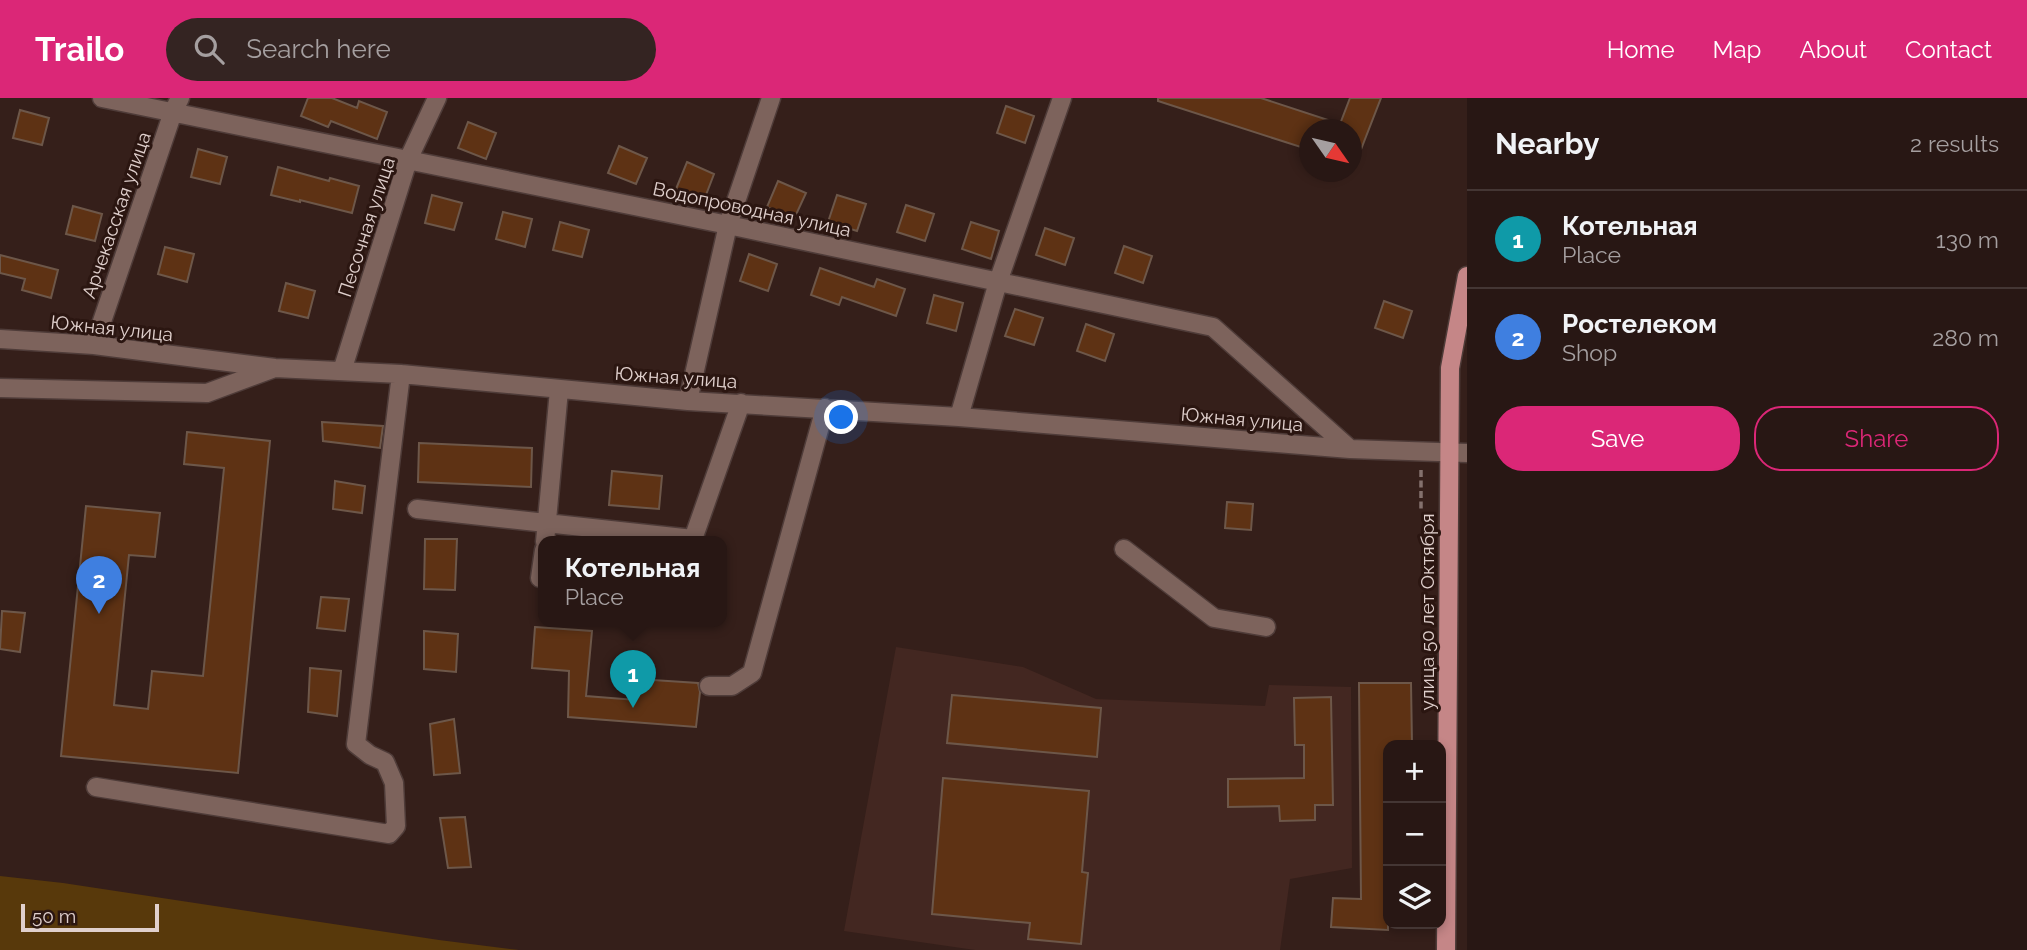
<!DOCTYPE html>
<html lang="en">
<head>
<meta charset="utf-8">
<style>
  :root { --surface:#281714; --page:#342422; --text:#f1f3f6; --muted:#a59fa0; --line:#443634; --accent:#db2777 }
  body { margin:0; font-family:Raleway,sans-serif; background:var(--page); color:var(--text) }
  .controls { position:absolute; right:21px; bottom:21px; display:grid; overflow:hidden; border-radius:14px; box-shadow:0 4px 10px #0003 }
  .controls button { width:63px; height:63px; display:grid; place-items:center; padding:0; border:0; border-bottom:2px solid var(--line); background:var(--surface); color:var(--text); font:35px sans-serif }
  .compass { position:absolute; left:1299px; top:21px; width:63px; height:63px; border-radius:50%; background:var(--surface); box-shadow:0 4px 10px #0003; rotate:124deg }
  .scale { position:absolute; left:21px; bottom:18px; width:138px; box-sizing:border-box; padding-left:7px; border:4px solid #e0d0cd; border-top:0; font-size:19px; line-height:24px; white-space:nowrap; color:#e0d0cd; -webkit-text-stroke:5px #2b1611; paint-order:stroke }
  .you { position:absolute; left:842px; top:320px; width:24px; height:24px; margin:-18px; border:5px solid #fff; border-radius:50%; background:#1a73e8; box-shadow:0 0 0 10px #1a73e833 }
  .badge { display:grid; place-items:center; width:46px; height:46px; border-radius:50%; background:var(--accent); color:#fff; font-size:23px; font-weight:700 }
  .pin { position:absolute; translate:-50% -58px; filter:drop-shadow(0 2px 4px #0008) }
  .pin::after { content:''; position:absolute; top:37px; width:24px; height:21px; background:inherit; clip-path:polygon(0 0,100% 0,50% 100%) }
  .popup { position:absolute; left:538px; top:438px; width:189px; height:91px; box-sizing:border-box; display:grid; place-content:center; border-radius:14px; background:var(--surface); filter:drop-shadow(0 2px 5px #0005); font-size:23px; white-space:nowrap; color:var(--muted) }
  .popup b { font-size:26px; color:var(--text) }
  .popup::after { content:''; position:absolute; left:50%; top:100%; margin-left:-14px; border:14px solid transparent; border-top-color:var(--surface) }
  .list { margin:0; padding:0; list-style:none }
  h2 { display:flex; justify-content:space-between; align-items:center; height:91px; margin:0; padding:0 28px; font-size:30px }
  h2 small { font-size:23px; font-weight:400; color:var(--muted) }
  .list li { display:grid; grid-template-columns:46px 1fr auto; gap:21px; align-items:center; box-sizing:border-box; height:98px; padding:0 28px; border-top:2px solid var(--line) }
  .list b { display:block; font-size:26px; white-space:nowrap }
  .list p { margin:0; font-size:23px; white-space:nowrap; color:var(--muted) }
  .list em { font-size:23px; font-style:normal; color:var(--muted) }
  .actions { display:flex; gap:14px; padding:21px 28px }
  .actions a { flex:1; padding:16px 0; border:2px solid var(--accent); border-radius:28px; text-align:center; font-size:24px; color:var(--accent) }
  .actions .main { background:var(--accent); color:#fff }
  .icon { flex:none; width:38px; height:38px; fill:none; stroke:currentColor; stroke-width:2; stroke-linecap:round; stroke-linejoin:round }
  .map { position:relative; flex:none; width:1467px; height:852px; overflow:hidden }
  header { display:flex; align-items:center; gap:42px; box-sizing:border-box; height:98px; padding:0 35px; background:var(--accent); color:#fff }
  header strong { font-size:33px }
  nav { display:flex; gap:38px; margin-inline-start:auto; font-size:24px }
  .search { width:490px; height:63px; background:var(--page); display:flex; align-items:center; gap:18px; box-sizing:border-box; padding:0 24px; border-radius:38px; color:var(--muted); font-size:26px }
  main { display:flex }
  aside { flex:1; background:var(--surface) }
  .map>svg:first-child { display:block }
  .built { fill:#432721 }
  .green { fill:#58390b }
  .building { fill:#5e3214; stroke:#6d5749; stroke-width:2 }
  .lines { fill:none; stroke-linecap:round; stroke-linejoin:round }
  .minor-casing { stroke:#4f3c39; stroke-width:21 }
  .major-casing { stroke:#4f3c39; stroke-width:21 }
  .path { stroke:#84716d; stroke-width:3.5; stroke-dasharray:7 3.5; stroke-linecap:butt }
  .minor { stroke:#7d635c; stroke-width:18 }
  .major { stroke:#c58687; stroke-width:18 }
  .labels { text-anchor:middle; stroke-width:6; stroke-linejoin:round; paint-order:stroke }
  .street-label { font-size:19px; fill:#e0d0cd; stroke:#2b1611 }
</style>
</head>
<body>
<header>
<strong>Trailo</strong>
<div class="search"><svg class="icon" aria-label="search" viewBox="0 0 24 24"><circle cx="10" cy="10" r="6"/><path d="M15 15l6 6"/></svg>Search here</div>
<nav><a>Home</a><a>Map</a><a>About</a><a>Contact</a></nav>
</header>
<main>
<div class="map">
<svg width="1467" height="852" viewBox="0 0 1467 852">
  <rect width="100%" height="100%" fill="#351f1a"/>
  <path class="built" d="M 896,549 L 1023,569 L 1096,601 L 1265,608 L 1269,587 L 1351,589 L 1352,770 L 1290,781 L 1280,852 L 975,852 L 844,833 Z"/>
  <path class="green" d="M 0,778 L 63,785 L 439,842 L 519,852 L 0,852 Z"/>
  <path class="building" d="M 308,0 L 332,0 L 357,10 L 359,3 L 387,14 L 377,41 L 331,23 L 328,29 L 301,18 Z
    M 1158,0 L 1261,0 L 1340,26 L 1350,0 L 1381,0 L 1353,72 L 1352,32 L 1310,32 L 1310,52 L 1158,3 Z
    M 1006,8 L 1034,18 L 1025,45 L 997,35 Z
    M 20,12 L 49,20 L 42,47 L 13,40 Z
    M 468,24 L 496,35 L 486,61 L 458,50 Z
    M 619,48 L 647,60 L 636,86 L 608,75 Z
    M 198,51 L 227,59 L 220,86 L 191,79 Z
    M 687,64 L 714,76 L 704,102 L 676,91 Z
    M 278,69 L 329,83 L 330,80 L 359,88 L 352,115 L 300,102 L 300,104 L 271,97 Z
    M 778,83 L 806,95 L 794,121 L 767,109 Z
    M 432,97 L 462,105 L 454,132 L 425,125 Z
    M 837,97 L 866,106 L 857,133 L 828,124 Z
    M 906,107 L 934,116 L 925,143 L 897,134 Z
    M 73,108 L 102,116 L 95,143 L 66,136 Z
    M 503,114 L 532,121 L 525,149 L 496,141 Z
    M 560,124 L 589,132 L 582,159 L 553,152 Z
    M 971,124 L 999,133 L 991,161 L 962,151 Z
    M 1045,130 L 1074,140 L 1065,167 L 1036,157 Z
    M 1124,148 L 1152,158 L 1143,185 L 1115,175 Z
    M 165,149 L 194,156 L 187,184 L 158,176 Z
    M 749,156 L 777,166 L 768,193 L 740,183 Z
    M 0,157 L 58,172 L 51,200 L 22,192 L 25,181 L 0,175 Z
    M 820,170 L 874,189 L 877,181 L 905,191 L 896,218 L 842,199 L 839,207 L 811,197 Z
    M 286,185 L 315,193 L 308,220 L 279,213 Z
    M 934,197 L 963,205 L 956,233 L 927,225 Z
    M 1384,203 L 1412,213 L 1403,240 L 1375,230 Z
    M 1015,211 L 1043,220 L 1034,247 L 1005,238 Z
    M 1086,226 L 1114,236 L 1105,263 L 1077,253 Z
    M 322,324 L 383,328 L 380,350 L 323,343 Z
    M 187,334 L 270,343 L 238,675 L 61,658 L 86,408 L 160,415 L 155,459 L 129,457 L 114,607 L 148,611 L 152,573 L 203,578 L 224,370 L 184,366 Z
    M 419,345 L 532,350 L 531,389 L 418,384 Z
    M 612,373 L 662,378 L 659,411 L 609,407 Z
    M 335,383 L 365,388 L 362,415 L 333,411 Z
    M 1227,404 L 1253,406 L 1251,432 L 1225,430 Z
    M 425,441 L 457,441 L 455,492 L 424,491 Z
    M 321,499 L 349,501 L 345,533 L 317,530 Z
    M 2,513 L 25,515 L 20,554 L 0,551 Z
    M 535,529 L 592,533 L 586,598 L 636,602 L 638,581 L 698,585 L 700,594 L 696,629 L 568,619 L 569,573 L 532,570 Z
    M 424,533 L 458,536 L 456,574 L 424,571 Z
    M 310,570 L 341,573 L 337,618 L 308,614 Z
    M 1359,585 L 1411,585 L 1412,647 L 1388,647 L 1388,832 L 1331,829 L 1333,800 L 1361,801 Z
    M 952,597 L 1101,610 L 1097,659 L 947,645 Z
    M 1331,599 L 1333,707 L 1315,707 L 1315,722 L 1280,723 L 1279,708 L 1228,709 L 1228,681 L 1304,680 L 1304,647 L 1295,647 L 1294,600 Z
    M 454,621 L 460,675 L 434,677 L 430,626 Z
    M 943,680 L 1089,693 L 1082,774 L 1088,775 L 1081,846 L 1028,841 L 1030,825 L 932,816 Z
    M 465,719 L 471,769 L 448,770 L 440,720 Z"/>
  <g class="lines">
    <defs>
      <path id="minor" d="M 102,0 L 728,127 L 1213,229 L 1350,351
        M 0,241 L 94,247 L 275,270 L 401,276 L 688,303 L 959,319 L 1350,351 L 1467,355
        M 94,247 L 173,14 L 180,0
        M 342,273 L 408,62 L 437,0
        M 0,290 L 207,295 L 272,271
        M 688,303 L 728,127 L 771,0
        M 959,319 L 998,184 L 1062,0
        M 417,411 L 693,441
        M 545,444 L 559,292
        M 692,444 L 741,305
        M 1124,451 L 1214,520 L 1266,529
        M 540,480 L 544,452
        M 709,588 L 732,588 L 752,575 L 825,310
        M 96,689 L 389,736 L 396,728 L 394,685 L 385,664 L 370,657 L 356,646 L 401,276"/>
      <path id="major" d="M 1446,852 L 1450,270 L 1467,178"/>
    </defs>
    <use href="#minor" class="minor-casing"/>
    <use href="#major" class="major-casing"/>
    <path class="path" d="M 1421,372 L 1421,411"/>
    <use href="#minor" class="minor"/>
    <use href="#major" class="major"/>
  </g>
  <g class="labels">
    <g class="street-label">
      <text transform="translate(752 111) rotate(12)" y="7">Водопроводная улица</text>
      <text transform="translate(116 117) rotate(-71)" y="7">Арчекасская улица</text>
      <text transform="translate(366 129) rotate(-72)" y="7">Песочная улица</text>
      <text transform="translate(112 230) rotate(6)" y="7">Южная улица</text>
      <text transform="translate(676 279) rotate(4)" y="7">Южная улица</text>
      <text transform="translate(1242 321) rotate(5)" y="7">Южная улица</text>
      <text transform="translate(1427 514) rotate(-90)" y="7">улица 50 лет Октября</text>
    </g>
  </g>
</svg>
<div class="controls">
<button>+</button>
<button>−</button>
<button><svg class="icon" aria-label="layers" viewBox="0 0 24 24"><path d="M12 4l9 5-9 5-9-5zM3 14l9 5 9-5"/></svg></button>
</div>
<svg class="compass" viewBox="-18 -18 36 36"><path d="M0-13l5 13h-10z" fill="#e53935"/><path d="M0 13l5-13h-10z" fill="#a59fa0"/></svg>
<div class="scale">50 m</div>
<div class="you"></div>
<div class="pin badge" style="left:633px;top:610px;background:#0f9aa8">1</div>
<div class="popup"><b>Котельная</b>Place</div>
<div class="pin badge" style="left:99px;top:516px;background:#3f7fe0">2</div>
</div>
<aside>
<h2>Nearby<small>2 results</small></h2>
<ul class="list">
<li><span class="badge" style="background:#0f9aa8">1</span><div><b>Котельная</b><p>Place</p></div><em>130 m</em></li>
<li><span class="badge" style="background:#3f7fe0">2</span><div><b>Ростелеком</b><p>Shop</p></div><em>280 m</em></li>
</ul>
<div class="actions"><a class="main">Save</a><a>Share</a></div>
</aside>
</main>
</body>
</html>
